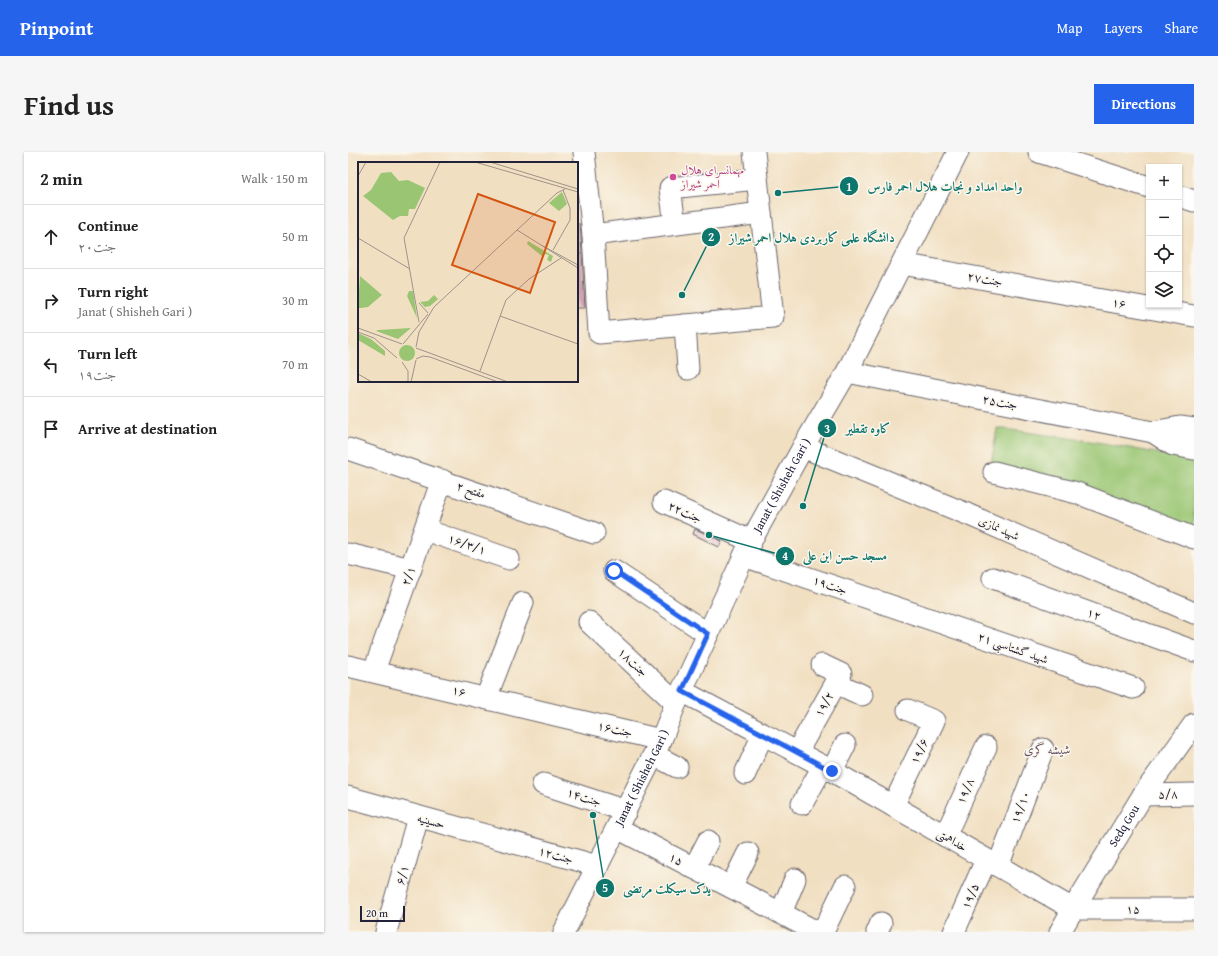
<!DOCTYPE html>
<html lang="en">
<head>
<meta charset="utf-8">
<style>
  :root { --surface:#fff; --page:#f6f6f6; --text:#222; --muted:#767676; --line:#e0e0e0; --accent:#2563eb }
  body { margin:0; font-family:"Gentium Book Plus",Amiri,serif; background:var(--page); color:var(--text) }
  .controls { position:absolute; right:12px; top:12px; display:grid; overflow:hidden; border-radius:0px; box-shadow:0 1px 3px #0004 }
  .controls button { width:36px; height:36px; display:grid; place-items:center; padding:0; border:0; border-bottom:1px solid var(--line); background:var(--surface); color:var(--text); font:20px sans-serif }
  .scale { position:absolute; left:12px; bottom:10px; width:45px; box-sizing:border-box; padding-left:4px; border:2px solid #22223b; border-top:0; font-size:11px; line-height:14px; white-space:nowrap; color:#22223b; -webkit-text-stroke:3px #fbf7ec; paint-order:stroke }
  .stop { position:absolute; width:12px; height:12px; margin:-9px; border:3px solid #2563eb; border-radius:50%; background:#fff }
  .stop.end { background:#2563eb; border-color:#fff; box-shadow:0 1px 4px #0008 }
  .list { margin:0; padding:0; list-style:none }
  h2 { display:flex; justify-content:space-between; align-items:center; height:52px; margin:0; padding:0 16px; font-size:17px }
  h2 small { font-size:13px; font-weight:400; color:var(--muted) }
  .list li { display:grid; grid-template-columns:26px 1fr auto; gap:12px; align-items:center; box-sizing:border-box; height:64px; padding:0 16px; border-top:1px solid var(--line) }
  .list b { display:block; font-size:15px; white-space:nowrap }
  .list p { margin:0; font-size:13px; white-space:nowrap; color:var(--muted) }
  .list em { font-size:13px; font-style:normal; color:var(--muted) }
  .icon { flex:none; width:22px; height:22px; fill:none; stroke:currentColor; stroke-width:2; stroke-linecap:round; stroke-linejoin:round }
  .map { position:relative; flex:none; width:846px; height:780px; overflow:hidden; border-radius:0px }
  header { display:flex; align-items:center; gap:24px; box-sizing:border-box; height:56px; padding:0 20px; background:var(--accent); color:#fff }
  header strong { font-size:19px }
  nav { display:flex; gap:22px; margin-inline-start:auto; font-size:14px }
  .intro { display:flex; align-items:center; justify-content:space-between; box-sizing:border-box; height:96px; padding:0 24px }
  h1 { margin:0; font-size:28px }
  .button { padding:10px 18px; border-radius:0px; background:var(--accent); color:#fff; font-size:14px; font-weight:700 }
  main { display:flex; gap:24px; padding:0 24px }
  aside { flex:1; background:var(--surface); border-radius:0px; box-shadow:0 1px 3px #0004 }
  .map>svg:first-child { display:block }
  .green { fill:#9ac673; stroke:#5e7457 }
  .building { fill:#d0a1b5 }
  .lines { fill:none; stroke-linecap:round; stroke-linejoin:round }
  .minor-casing { stroke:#6a646a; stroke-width:23 }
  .minor { stroke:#fff; stroke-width:21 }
  .route { stroke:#2563eb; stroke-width:5 }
  .hotel-dot { fill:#d1479c; stroke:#fbf7ec; stroke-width:1.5 }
  .labels { text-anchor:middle; stroke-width:3; stroke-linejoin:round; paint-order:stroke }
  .hotel-label { font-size:12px; fill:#b23c85; stroke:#fbf7ec; text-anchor:start }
  .street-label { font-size:12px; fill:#22223b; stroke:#fbf7ec }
  .neighbourhood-label { font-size:13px; fill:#5f4e66; stroke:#fbf7ec }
  .inset-road { fill:none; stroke:#9e938b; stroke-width:1 }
  .view { fill:#d45411; fill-opacity:0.15; stroke:#d45411; stroke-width:2 }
  .inset-edge { fill:none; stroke:#22223b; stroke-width:2 }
  .leader { fill:none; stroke:#0f766e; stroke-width:1.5 }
  .callout-dot { fill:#0f766e; stroke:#fbf7ec; stroke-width:1.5 }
  .mark-label { font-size:12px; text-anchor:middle; font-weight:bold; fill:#fff }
  .callout-label { font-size:13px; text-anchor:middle; font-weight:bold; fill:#0f766e; stroke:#fbf7ec; stroke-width:3; stroke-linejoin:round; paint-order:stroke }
</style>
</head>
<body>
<header>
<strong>Pinpoint</strong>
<nav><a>Map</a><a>Layers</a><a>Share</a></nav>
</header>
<div class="intro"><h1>Find us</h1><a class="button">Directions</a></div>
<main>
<aside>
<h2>2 min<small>Walk · 150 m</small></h2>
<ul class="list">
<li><svg class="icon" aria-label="ahead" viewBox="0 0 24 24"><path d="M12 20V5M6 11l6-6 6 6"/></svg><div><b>Continue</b><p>جنت۲۰</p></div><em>50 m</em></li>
<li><svg class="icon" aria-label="right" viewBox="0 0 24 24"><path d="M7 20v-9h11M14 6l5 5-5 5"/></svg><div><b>Turn right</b><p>Janat ( Shisheh Gari )</p></div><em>30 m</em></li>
<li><svg class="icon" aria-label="left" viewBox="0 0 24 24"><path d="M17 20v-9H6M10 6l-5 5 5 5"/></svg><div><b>Turn left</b><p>جنت۱۹</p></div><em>70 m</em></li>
<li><svg class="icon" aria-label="arrive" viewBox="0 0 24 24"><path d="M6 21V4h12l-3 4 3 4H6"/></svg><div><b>Arrive at destination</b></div></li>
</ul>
</aside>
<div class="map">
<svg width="846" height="780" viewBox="0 0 846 780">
  <rect width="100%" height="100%" fill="#fbf7ec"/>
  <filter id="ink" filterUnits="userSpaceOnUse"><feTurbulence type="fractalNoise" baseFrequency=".025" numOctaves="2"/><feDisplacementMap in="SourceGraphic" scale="8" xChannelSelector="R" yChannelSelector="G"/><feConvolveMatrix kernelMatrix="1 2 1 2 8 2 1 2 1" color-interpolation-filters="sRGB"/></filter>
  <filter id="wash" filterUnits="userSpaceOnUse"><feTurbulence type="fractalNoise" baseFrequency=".012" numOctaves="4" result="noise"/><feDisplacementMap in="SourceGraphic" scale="16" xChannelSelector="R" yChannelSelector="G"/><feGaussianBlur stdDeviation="0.9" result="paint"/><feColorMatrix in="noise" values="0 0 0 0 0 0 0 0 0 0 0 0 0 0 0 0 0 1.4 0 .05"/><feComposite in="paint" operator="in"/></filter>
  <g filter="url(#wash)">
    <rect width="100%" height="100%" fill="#f1dfc1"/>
    <path class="green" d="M 649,276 L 749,290 L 846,308 L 846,382 L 643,312 Z"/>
    <g id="blocks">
      <path class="building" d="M 229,72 L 232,72 L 233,84 L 237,156 L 229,156 Z
        M 347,377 L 374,389 L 371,395 L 345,382 Z"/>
    </g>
  </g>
  <g filter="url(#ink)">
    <use href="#blocks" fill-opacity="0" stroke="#6a646a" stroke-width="1"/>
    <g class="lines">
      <defs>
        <g id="minor">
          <path d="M 236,0 L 245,83 L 251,181 L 425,165 L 406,0"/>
          <path d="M 691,0 L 801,35"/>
          <path d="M 831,44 L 846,49"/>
          <path d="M 327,72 L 322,36 L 409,27"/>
          <path d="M 245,83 L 413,61"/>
          <path d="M 554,112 L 720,142 L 846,164"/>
          <path d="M 337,173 L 340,217"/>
          <path d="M 499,220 L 805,280 L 832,275 L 846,277"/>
          <path d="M 805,280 L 825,293 L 846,297"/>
          <path d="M 455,295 L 619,362 L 846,461"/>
          <path d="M 0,297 L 246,381"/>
          <path d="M 646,320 L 729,341 L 846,386"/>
          <path d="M 316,350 L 403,389"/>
          <path d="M 77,378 L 161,407"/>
          <path d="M 0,402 L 63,417"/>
          <path d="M 396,404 L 785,536"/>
          <path d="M 266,419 L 360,482"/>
          <path d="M 645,426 L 846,499"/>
          <path d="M 241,470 L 328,551"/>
          <path d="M 0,514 L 313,588"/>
          <path d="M 26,519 L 94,328"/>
          <path d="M 488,531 L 514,543"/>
          <path d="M 334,539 L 484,619 L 725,757 L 846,757"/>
          <path d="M 138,546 L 175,451"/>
          <path d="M 449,600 L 493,522 L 474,513"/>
          <path d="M 306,603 L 329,615"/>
          <path d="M 484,619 L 497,593"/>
          <path d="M 397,622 L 415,582"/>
          <path d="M 195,632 L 278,659"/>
          <path d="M 795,643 L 846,642"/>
          <path d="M 0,645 L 250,714"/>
          <path d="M 454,652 L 475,614"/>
          <path d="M 545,654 L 586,569 L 560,558"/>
          <path d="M 269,676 L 469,780"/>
          <path d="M 597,684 L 638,595"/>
          <path d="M 650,714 L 695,597"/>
          <path d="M 346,716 L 360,689"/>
          <path d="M 383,735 L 400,701"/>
          <path d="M 433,761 L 447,727"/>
          <path d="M 38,780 L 70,665"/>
          <path id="s1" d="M 216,780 L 313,588 L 328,551 L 403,389 L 455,295 L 499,220 L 610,0"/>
          <path d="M 475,780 L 497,734"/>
          <path d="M 529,780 L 533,771"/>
          <path d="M 606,780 L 638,708"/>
          <path id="s2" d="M 712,780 L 725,757 L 795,643 L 846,572"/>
        </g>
      </defs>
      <use href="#minor" class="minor-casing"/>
      <use href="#minor" class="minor"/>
    </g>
  </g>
  <g class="lines" filter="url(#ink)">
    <path class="route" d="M 266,419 L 360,482 L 334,539 L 484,619"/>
  </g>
  <circle class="hotel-dot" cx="325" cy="25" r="4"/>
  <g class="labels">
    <g class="hotel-label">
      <text x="333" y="22">مهمانسرای هلال<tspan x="333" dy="14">احمر شیراز</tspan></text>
    </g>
    <g class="street-label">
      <text transform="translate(637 127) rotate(10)" y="4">جنت۲۷</text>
      <text transform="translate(771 151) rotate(10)" y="4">۱۶</text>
      <text transform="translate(652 250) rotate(11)" y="4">جنت۲۵</text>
      <text dy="4" stroke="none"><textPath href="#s1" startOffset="497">Janat ( Shisheh Gari )</textPath></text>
      <text transform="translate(123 338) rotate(19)" y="4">مفتح ۲</text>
      <text transform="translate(337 360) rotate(24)" y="4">جنت۲۲</text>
      <text transform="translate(651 376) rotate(24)" y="4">شهید نمازی</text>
      <text transform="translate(119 392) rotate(19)" y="4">۱۶/۳/۱</text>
      <text transform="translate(60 424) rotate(-70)" y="4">۲/۱</text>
      <text transform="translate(482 433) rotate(19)" y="4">جنت۱۹</text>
      <text transform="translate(746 462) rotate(20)" y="4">۱۲</text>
      <text transform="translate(665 496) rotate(19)" y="4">شهید گشتاسبی ۲۱</text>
      <text transform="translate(285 510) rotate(43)" y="4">جنت۱۸</text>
      <text transform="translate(111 539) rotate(13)" y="4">۱۶</text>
      <text transform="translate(476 552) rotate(-61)" y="4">۱۹/۲</text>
      <text transform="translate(267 577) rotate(13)" y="4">جنت۱۶</text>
      <text transform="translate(571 599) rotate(-65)" y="4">۱۹/۶</text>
      <text dy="4" stroke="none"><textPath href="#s1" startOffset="173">Janat ( Shisheh Gari )</textPath></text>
      <text transform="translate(617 639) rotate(-66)" y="4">۱۹/۸</text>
      <text transform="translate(820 642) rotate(-1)" y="4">۵/۸</text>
      <text transform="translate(236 645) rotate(18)" y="4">جنت۱۴</text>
      <text transform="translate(672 655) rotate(-69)" y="4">۱۹/۱۰</text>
      <text transform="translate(83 669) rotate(15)" y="4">حسینیه</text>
      <text dy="4" stroke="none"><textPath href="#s2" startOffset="124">Sedq Gou</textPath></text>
      <text transform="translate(604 688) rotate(30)" y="4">خداهمتی</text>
      <text transform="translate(208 703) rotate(16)" y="4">جنت۱۲</text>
      <text transform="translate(328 707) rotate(28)" y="4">۱۵</text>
      <text transform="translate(54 723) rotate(-75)" y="4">۶/۱</text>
      <text transform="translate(622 744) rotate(-66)" y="4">۱۹/۵</text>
      <text x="785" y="761">۱۵</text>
    </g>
    <g class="neighbourhood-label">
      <text x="699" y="602">شیشه گری</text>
    </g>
  </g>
  <g transform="translate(10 10)">
    <rect width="220" height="220" fill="#f1dfc1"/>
    <path d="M 33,10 L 41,19 L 50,18 L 67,26 L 57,47 L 51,47 L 50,54 L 42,54 L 35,58 L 5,34 L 13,28 L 23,11 ZM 204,30 L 209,42 L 201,49 L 191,41 ZM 170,79 L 195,94 L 193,100 L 189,98 L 191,93 L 187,92 L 185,95 L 169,82 ZM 2,114 L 24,133 L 10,145 L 3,146 L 0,146 ZM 51,129 L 55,129 L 59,156 L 49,134 ZM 76,133 L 80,137 L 72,144 L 67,145 L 62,140 L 70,139 ZM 53,166 L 40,177 L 18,169 L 20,168 ZM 0,171 L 13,177 L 27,189 L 27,194 L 0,178 ZM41 191a8 8 0 1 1 16 0a8 8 0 1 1-16 0Z" fill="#9ac673"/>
    <path class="inset-road" d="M 117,0 L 220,30M 132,0 L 220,27M 0,14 L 8,0M 159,68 L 220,106M 0,76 L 52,107M 185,84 L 220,103M 195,88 L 212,58 L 212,46 L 205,28M 61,141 L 70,151M 142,154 L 220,182M 61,160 L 46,76 L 82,0M 0,166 L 44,182M 0,170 L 16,176 L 39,196M 45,182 L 70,152M 58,185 L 61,170 L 76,145 L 199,31 L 207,27M 58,186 L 150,220M 58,197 L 65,194 L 72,195 L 140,220M 44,200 L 50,209 L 50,220M 122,209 L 148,138 L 171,117 L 203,96M 0,212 L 14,220M 53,220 L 58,198"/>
    <path class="view" d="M 120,32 L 197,60 L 172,131 L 94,103 Z"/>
    <rect width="220" height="220" class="inset-edge"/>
  </g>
  <path class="leader" d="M430 41L501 34M334 143L363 85M455 354L479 276M361 383L437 404M245 663L257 736"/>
  <g class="callout-dot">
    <circle cx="430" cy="41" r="4"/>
    <circle cx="334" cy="143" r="4"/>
    <circle cx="455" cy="354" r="4"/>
    <circle cx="361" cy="383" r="4"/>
    <circle cx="245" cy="663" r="4"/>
    <circle cx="501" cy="34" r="10"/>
    <circle cx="363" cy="85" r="10"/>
    <circle cx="479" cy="276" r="10"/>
    <circle cx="437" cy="404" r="10"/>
    <circle cx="257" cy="736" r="10"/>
  </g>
  <g class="mark-label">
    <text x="501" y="39">1</text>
    <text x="363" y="89">2</text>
    <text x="479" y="281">3</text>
    <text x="437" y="408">4</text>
    <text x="257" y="740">5</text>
  </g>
  <g class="callout-label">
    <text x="597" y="39">واحد امداد و نجات هلال احمر فارس</text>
    <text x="464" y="90">دانشگاه علمی کاربردی هلال احمر شیراز</text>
    <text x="520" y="281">کاوه تقطیر</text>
    <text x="497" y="408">مسجد حسن ابن علی</text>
    <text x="319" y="741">یدک سیکلت مرتضی</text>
  </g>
</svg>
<div class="controls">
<button>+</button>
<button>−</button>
<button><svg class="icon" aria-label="locate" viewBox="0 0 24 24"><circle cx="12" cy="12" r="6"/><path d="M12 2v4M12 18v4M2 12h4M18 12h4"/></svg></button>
<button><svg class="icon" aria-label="layers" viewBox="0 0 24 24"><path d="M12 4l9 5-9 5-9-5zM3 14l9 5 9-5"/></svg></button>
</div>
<div class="scale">20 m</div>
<div class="stop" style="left:266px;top:419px"></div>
<div class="stop end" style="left:484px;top:619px"></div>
</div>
</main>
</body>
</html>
